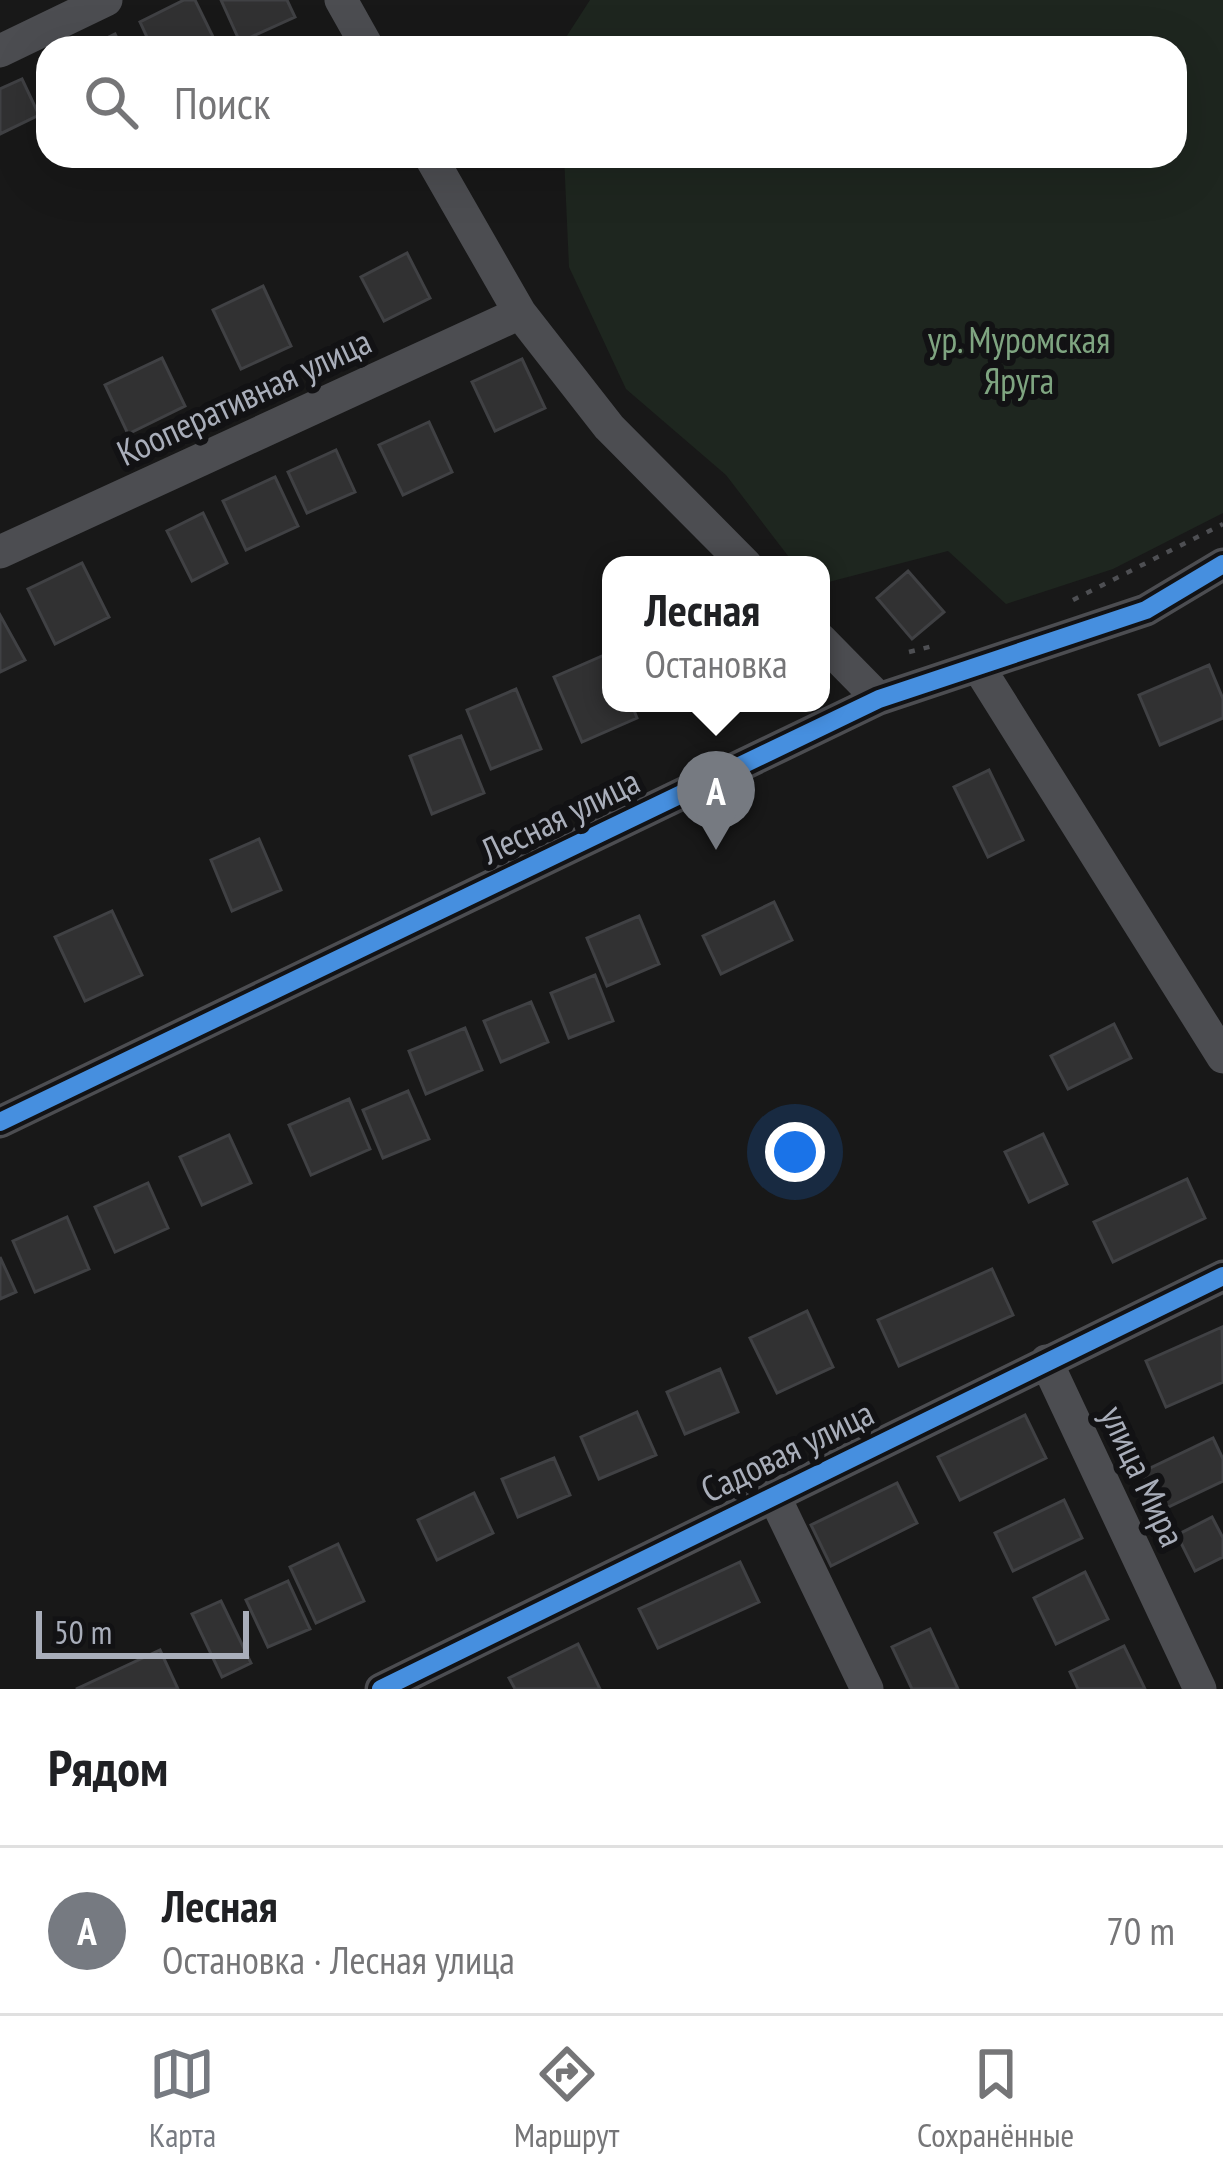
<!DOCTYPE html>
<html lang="ru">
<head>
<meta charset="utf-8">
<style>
  :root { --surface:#fff; --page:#f6f6f6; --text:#202124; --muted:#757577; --line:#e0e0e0; --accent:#767a81 }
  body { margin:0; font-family:"PT Sans Narrow",sans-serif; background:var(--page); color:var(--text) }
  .scale { position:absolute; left:36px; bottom:30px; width:213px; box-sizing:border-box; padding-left:12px; border:6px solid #a9aeba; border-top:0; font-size:33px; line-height:42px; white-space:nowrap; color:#a9aeba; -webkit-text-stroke:9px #121214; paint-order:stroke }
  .you { position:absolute; left:795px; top:1152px; width:42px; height:42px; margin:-30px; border:9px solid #fff; border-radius:50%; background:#1a73e8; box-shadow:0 0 0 18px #1a73e833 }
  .badge { display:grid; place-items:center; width:78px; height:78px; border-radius:50%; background:var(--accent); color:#fff; font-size:39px; font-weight:700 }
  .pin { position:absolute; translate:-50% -99px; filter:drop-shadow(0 3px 6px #0008) }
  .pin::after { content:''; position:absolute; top:63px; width:42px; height:36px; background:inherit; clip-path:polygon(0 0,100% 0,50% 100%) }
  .popup { position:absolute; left:602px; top:556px; width:228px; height:156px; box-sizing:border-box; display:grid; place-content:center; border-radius:24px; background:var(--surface); filter:drop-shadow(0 3px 9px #0005); font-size:39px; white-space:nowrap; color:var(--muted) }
  .popup b { font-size:45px; color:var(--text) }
  .popup::after { content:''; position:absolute; left:50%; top:100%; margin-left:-24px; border:24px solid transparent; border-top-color:var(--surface) }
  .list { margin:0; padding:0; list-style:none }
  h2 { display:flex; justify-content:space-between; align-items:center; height:156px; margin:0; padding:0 48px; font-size:51px }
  h2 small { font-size:39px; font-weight:400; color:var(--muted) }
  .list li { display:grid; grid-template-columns:78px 1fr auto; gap:36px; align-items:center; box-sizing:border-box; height:168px; padding:0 48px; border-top:3px solid var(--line) }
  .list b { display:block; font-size:45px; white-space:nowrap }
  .list p { margin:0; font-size:39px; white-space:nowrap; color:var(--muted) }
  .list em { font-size:39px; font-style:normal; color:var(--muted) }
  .icon { flex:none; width:66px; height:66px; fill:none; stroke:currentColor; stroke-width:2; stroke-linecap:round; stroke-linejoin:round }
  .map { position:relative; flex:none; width:1223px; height:1689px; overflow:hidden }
  .search { position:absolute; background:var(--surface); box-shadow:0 12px 48px #0002; left:36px; right:36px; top:36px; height:132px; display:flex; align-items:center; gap:30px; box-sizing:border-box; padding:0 42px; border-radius:36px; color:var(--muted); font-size:45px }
  .sheet { height:324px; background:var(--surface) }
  nav { display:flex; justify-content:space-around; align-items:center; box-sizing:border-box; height:168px; border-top:3px solid var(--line); background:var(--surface); font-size:33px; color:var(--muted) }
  nav a { display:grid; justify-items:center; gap:6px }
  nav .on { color:var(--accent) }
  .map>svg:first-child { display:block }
  .green { fill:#1e261f }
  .building { fill:#313132; stroke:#404144; stroke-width:3 }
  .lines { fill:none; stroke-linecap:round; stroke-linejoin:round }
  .path { stroke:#4e4f53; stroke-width:4.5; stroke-dasharray:6 9; stroke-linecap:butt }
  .minor { stroke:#4c4d51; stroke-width:33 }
  .cycleway-casing { stroke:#121214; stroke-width:26 }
  .cycleway { stroke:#468fdf; stroke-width:18 }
  .labels { text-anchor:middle; stroke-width:12; stroke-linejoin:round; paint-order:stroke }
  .park-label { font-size:36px; fill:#7fa581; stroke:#121214 }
  .street-label { font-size:36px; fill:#a9aeba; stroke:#121214 }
</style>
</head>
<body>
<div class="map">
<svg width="1223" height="1689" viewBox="0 0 1223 1689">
  <rect width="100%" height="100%" fill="#181818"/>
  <path class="green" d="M 590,0 L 1223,0 L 1223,513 L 1113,569 L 1006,604 L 948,551 L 821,584 L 821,565 L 795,565 L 726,475 L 626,389 L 569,267 L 564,156 L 1175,156 L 1175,48 L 559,48 Z"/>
  <path class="building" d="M 184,0 L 195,0 L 218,47 L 152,48 L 140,22 Z
    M 221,0 L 287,0 L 295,17 L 240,42 Z
    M 115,34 L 122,48 L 86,48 Z
    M 22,79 L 39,115 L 0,134 L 0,89 Z
    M 407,253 L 430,298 L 384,321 L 361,277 Z
    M 263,286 L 291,346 L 241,369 L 213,310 Z
    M 162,358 L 185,406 L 128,434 L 105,385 Z
    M 522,359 L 545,408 L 495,431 L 472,382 Z
    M 429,422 L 452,472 L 403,495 L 379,445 Z
    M 336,450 L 355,492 L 307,513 L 288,472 Z
    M 275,477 L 298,526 L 246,550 L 223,501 Z
    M 203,513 L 227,563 L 192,581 L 167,531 Z
    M 82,563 L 109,617 L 55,644 L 28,589 Z
    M 908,571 L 944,612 L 912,639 L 877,598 Z
    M 0,615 L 25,660 L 0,672 Z
    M 609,653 L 611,703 L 631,703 L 637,718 L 582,742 L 554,677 Z
    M 1209,665 L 1223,699 L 1223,718 L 1160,745 L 1139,695 Z
    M 516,689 L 541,749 L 491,769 L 467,710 Z
    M 461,736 L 484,793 L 432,814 L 410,756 Z
    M 989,770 L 1023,840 L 988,857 L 954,787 Z
    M 259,839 L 281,890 L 232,911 L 211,860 Z
    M 774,902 L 792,940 L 721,974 L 703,936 Z
    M 112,911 L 142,975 L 85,1001 L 55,937 Z
    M 639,916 L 659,964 L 607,986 L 587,938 Z
    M 595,975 L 613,1021 L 569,1038 L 551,993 Z
    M 531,1002 L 548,1042 L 501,1062 L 484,1021 Z
    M 1114,1024 L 1131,1058 L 1068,1089 L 1051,1056 Z
    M 465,1028 L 482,1070 L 426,1094 L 409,1051 Z
    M 408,1091 L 429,1139 L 383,1158 L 363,1110 Z
    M 349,1099 L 370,1149 L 311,1175 L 289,1125 Z
    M 1043,1134 L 1067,1184 L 1029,1202 L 1005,1152 Z
    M 229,1135 L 251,1183 L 202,1205 L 180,1157 Z
    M 1187,1179 L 1205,1218 L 1113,1262 L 1094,1222 Z
    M 148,1183 L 168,1228 L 115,1252 L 95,1207 Z
    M 67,1217 L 89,1269 L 35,1292 L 13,1241 Z
    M 0,1257 L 16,1292 L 0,1299 Z
    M 992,1269 L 1013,1315 L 899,1366 L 878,1320 Z
    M 807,1311 L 833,1367 L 777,1393 L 750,1338 Z
    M 1222,1327 L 1223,1382 L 1166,1407 L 1146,1361 Z
    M 720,1369 L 738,1412 L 685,1434 L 667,1392 Z
    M 637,1412 L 656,1455 L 599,1479 L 581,1437 Z
    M 1025,1415 L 1046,1458 L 960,1500 L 938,1457 Z
    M 1213,1438 L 1223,1459 L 1223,1481 L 1160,1511 L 1142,1472 Z
    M 554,1458 L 570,1495 L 518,1517 L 502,1479 Z
    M 897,1483 L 917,1523 L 831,1566 L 811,1525 Z
    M 474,1493 L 493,1533 L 437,1560 L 418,1520 Z
    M 1064,1500 L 1082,1538 L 1013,1571 L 995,1533 Z
    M 1212,1517 L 1223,1538 L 1223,1557 L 1195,1571 L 1177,1535 Z
    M 338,1544 L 364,1601 L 316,1623 L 290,1567 Z
    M 740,1562 L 759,1602 L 658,1648 L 639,1609 Z
    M 1085,1572 L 1108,1619 L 1056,1644 L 1034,1598 Z
    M 288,1581 L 310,1629 L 268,1647 L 246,1600 Z
    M 221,1601 L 251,1663 L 222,1677 L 192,1614 Z
    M 930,1629 L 958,1689 L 912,1689 L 892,1647 Z
    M 578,1644 L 600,1689 L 515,1689 L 509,1678 Z
    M 1124,1646 L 1145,1689 L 1078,1689 L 1070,1672 Z
    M 160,1650 L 178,1689 L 76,1689 Z"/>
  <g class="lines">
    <path class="path" d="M 1073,600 L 1223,524
      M 909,652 L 937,645"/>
    <path class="minor" d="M 341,0 L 368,48
      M 0,51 L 106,0
      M 430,156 L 520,313 L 609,427 L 746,565
      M 0,552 L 520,313
      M 821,640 L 879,699
      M 979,668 L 1223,1057
      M 0,1122 L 879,699 L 1146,610 L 1223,564
      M 1046,1361 L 1200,1689
      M 773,1494 L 867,1689
      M 381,1689 L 1223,1276"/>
    <defs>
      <path id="cycleway" d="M 0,1122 L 879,699 L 1146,610 L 1223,564
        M 381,1689 L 1223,1276"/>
    </defs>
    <use href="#cycleway" class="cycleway-casing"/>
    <use href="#cycleway" class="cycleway"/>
  </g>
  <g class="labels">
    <g class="park-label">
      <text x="1019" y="353">ур. Муромская<tspan x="1019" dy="41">Яруга</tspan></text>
    </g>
    <g class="street-label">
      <text transform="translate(244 397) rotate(-25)" y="13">Кооперативная улица</text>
      <text transform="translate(560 816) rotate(-26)" y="13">Лесная улица</text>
      <text transform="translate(787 1451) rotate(-26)" y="13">Садовая улица</text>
      <text transform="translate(1143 1476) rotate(65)" y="13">улица Мира</text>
    </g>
  </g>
</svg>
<div class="scale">50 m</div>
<div class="you"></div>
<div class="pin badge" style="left:716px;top:850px">A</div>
<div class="popup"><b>Лесная</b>Остановка</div>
<div class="search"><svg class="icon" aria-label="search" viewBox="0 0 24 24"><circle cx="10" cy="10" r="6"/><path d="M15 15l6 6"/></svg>Поиск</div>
</div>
<section class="sheet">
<h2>Рядом<small></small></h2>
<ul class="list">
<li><span class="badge">A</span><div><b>Лесная</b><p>Остановка · Лесная улица</p></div><em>70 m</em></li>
</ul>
</section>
<nav>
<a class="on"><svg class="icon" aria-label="map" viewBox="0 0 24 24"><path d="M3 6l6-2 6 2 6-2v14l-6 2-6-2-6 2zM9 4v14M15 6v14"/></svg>Карта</a>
<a><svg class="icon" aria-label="directions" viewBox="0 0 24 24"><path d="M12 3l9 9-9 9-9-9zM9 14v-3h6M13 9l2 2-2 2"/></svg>Маршрут</a>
<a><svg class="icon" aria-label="saved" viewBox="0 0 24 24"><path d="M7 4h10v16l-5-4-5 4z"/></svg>Сохранённые</a>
</nav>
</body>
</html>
